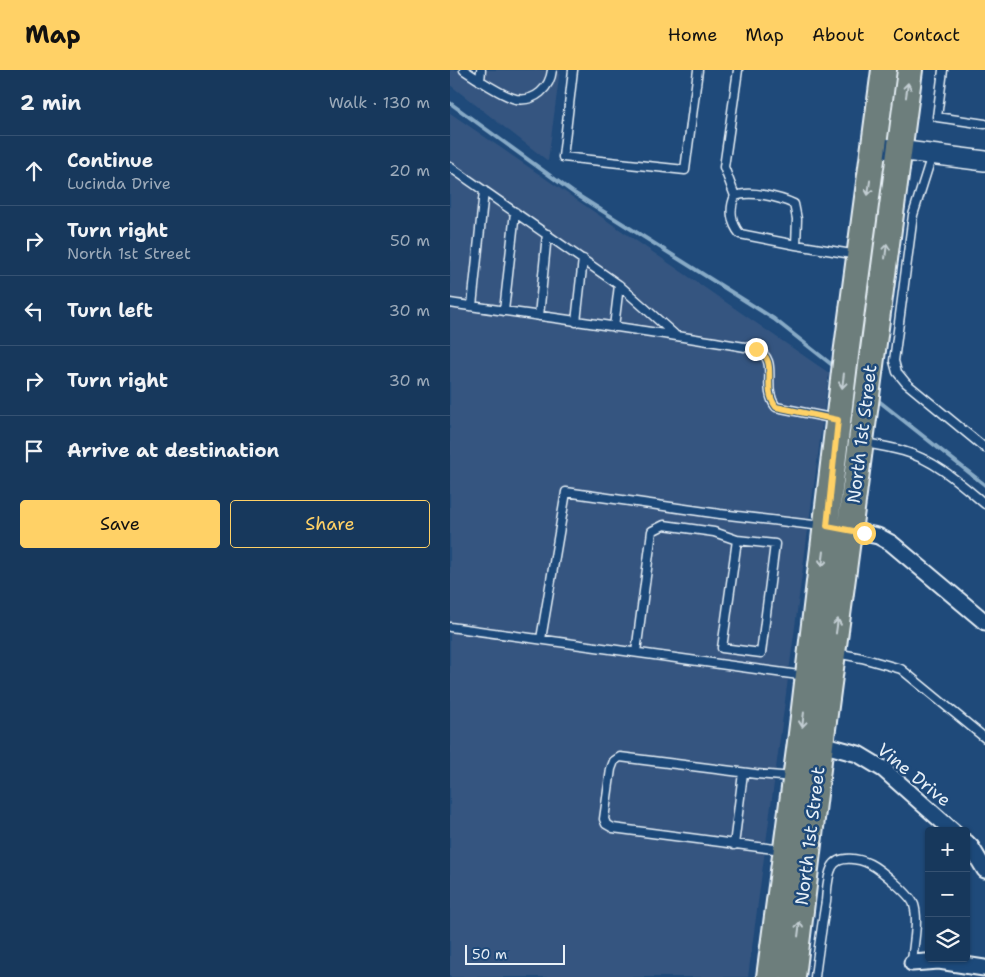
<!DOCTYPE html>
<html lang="en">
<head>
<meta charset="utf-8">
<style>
  :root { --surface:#17385c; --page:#244365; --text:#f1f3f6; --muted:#9eacbb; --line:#365272; --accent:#ffd166 }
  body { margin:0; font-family:"Shantell Sans",sans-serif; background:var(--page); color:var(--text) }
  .controls { position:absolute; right:15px; bottom:15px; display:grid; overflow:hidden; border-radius:5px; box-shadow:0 1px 4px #0004 }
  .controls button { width:45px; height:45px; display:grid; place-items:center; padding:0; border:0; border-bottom:1px solid var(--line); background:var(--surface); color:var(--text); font:25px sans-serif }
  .scale { position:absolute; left:15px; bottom:12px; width:100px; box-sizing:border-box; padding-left:5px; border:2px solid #e8f1f8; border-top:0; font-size:14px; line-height:18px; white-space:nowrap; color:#e8f1f8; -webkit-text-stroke:4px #1f4a7a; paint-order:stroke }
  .stop { position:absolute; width:15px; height:15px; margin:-11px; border:4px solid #ffd166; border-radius:50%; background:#fff }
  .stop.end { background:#ffd166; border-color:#fff; box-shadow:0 1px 5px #0008 }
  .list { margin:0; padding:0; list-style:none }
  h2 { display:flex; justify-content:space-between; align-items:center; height:65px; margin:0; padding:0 20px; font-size:21px }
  h2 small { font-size:16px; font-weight:400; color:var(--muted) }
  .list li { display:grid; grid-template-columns:32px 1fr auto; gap:15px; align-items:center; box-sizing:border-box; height:70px; padding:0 20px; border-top:1px solid var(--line) }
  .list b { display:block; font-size:19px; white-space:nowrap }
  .list p { margin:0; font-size:16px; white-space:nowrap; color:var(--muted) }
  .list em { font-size:16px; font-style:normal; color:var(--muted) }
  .actions { display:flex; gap:10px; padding:15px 20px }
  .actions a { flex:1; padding:11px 0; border:1px solid var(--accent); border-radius:5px; text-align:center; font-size:18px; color:var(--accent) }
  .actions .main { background:var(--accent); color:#111 }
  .icon { flex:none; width:28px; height:28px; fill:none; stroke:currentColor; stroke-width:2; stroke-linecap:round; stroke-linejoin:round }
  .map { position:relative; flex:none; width:535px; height:907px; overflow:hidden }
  header { display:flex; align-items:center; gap:30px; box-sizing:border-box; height:70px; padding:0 25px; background:var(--accent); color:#111 }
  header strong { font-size:24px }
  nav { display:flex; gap:28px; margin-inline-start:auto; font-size:18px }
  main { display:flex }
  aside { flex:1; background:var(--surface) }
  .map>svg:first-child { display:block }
  .built { fill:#355580 }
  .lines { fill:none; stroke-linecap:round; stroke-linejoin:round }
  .stream { stroke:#87aac6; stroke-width:4 }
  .service-casing { stroke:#e8f1f8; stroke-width:11 }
  .minor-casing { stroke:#e8f1f8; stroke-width:19 }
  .tertiary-casing { stroke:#e8f1f8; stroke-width:22 }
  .primary-casing { stroke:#e8f1f8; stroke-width:28 }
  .service { stroke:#1f4a7a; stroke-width:8 }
  .minor { stroke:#1f4a7a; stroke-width:15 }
  .tertiary { stroke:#1f4a7a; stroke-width:19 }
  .primary { stroke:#6d7e7c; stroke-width:24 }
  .oneway { stroke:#c3ced3 }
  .route { stroke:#ffd166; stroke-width:6 }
  .labels { text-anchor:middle; stroke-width:5; stroke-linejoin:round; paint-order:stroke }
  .street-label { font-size:18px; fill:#e8f1f8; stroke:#1f4a7a }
</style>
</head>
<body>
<header>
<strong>Map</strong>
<nav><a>Home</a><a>Map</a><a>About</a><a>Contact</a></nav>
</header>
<main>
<aside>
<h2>2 min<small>Walk · 130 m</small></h2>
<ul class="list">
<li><svg class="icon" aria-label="ahead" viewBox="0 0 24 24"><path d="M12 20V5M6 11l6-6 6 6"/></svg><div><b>Continue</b><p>Lucinda Drive</p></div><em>20 m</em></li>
<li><svg class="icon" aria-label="right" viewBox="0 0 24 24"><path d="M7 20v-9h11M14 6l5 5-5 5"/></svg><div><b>Turn right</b><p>North 1st Street</p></div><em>50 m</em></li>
<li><svg class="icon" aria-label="left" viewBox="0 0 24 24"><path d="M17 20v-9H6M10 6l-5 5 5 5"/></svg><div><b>Turn left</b></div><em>30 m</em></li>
<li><svg class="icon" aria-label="right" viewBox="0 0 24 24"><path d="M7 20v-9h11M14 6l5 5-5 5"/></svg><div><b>Turn right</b></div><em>30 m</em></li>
<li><svg class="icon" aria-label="arrive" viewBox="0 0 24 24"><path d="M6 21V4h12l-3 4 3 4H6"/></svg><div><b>Arrive at destination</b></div></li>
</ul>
<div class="actions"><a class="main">Save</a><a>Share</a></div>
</aside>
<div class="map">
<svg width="535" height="907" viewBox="0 0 535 907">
  <rect width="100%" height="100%" fill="#1f4a7a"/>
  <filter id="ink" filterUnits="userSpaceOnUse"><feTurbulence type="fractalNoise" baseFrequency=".02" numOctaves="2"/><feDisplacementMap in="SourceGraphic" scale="10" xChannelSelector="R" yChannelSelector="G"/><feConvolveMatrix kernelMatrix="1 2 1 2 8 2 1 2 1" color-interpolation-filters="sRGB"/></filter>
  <g filter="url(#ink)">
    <path class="built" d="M 0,0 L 110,0 L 98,91 L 0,15 Z
      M 0,43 L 379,303 L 298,907 L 0,907 Z"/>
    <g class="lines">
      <path class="stream" d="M 0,33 L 124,123 L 324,249 L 386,298
        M 425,328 L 535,415"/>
      <defs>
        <path id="service" d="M 14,0 C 24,7 55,27 66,29 C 85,32 100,18 102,0
          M 123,0 L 113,87 L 235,100 L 248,0
          M 493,0 L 487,47 L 535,54
          M 30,11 L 31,0
          M 482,85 L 463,145 L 444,291 L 447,302 L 456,313 L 535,378
          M 0,97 L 169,215 L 224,264
          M 285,126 L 274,97 L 288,0
          M 346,175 L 290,164 C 281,153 279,139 285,126 C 300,120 329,127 344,134 L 347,149 L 346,175 L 408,185
          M 0,233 C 102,248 204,261 306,279 C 331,291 310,316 326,337 L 386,349
          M 22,236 L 34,121
          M 54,241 L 65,142
          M 89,246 L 97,164
          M 126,252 L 133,189
          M 164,257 L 169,215
          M 414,373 C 427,375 440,377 453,381 C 485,390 510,413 535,434
          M 0,557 L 356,606
          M 91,569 L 116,422 L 270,444 L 372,456
          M 186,582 L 202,461 L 214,455 L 264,462 L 287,470 L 272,578 L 311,583 L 325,474 L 287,470
          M 386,583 L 412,588 L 451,599 L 535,668
          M 284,775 L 293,703
          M 332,780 L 163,758 L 156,754 L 154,749 L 161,699 L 164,691 L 170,687 L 306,704 L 344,707
          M 365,907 C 368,882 372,856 376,831 C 377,821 377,807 382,797 C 389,784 410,789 420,794 C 430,799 462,826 464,835 C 469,851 463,876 462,893"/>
        <path id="minor" d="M 393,459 L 428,466 L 441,473 L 535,552
          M 371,674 L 408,684 L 433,699 L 503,761
          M 516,772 L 521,777 L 535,800
          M 462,893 L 489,891 L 534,898"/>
        <path id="tertiary" d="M 424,77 L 535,91"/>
        <path id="primary" d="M 319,907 L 350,672 L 396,285 L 434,0
          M 343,907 L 371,674 L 460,0"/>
      </defs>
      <use href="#service" class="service-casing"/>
      <use href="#minor" class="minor-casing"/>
      <use href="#tertiary" class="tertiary-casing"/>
      <use href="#primary" class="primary-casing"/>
      <use href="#service" class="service"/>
      <use href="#minor" class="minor"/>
      <use href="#tertiary" class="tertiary"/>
      <use href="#primary" class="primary"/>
    </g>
    <defs><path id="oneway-shaft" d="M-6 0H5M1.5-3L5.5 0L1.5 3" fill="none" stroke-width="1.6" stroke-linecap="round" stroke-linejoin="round" transform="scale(1.25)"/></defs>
    <g class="oneway">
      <use href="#oneway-shaft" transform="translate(457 20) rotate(-82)"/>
      <use href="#oneway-shaft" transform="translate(419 118) rotate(98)"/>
      <use href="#oneway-shaft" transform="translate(436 181) rotate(-83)"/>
      <use href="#oneway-shaft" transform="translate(393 311) rotate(97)"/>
      <use href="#oneway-shaft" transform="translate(373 489) rotate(97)"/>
      <use href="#oneway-shaft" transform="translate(387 556) rotate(-82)"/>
      <use href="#oneway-shaft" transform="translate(353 650) rotate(97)"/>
      <use href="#oneway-shaft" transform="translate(349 859) rotate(-83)"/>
    </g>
  </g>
  <g class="lines" filter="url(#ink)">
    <path class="route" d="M 306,279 C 331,291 310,316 326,337 L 388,350 L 377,456 L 414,463"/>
  </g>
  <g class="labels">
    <g class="street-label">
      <text transform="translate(412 364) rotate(-83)" y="6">North 1st Street</text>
      <text transform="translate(464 705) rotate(39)" y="6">Vine Drive</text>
      <text transform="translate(360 766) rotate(-83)" y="6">North 1st Street</text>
    </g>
  </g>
</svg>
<div class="controls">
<button>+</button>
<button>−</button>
<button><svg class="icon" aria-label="layers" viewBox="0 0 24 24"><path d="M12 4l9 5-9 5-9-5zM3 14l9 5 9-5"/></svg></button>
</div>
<div class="scale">50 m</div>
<div class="stop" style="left:414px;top:463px"></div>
<div class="stop end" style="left:306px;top:279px"></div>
</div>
</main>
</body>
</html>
